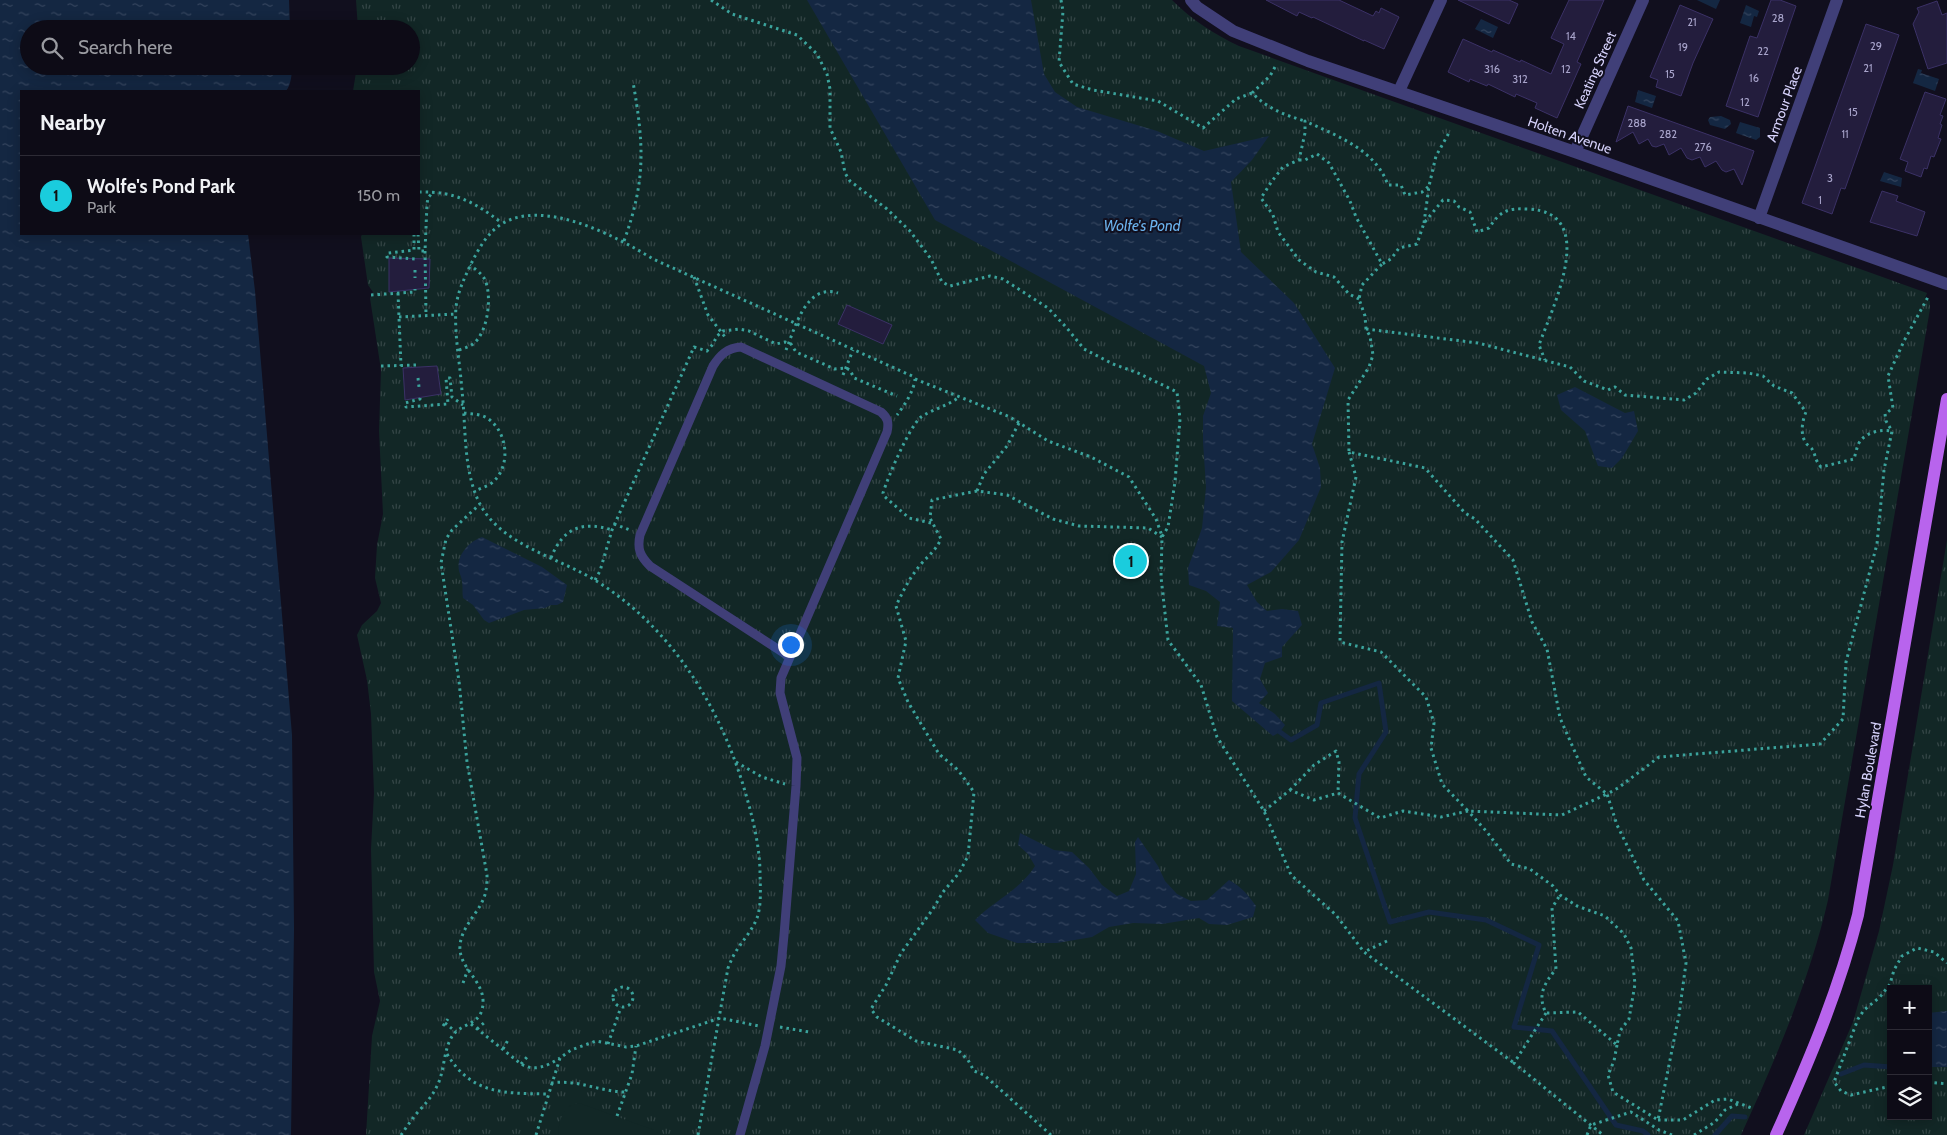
<!DOCTYPE html>
<html lang="en">
<head>
<meta charset="utf-8">
<style>
  :root { --surface:#0d0b16; --page:#1b1923; --text:#f1f3f6; --muted:#9a9ba1; --line:#2d2b35; --accent:#1accdd }
  body { margin:0; font-family:Cabin,sans-serif; background:var(--page); color:var(--text) }
  .controls { position:absolute; right:15px; bottom:15px; display:grid; overflow:hidden; border-radius:0px; box-shadow:0 2px 12px #0003 }
  .controls button { width:45px; height:45px; display:grid; place-items:center; padding:0; border:0; border-bottom:1px solid var(--line); background:var(--surface); color:var(--text); font:25px sans-serif }
  .you { position:absolute; left:790px; top:644px; width:18px; height:18px; margin:-12px; border:4px solid #fff; border-radius:50%; background:#1a73e8; box-shadow:0 0 0 8px #1a73e833 }
  .badge { display:grid; place-items:center; width:32px; height:32px; border-radius:50%; background:var(--accent); color:#111; font-size:16px; font-weight:700 }
  .pin { position:absolute; translate:-50% -50%; border:2px solid #fff; box-shadow:0 1px 5px #0006 }
  .list { margin:0; padding:0; list-style:none }
  h2 { display:flex; justify-content:space-between; align-items:center; height:65px; margin:0; padding:0 20px; font-size:21px }
  h2 small { font-size:16px; font-weight:400; color:var(--muted) }
  .list li { display:grid; grid-template-columns:32px 1fr auto; gap:15px; align-items:center; box-sizing:border-box; height:80px; padding:0 20px; border-top:1px solid var(--line) }
  .list b { display:block; font-size:19px; white-space:nowrap }
  .list p { margin:0; font-size:16px; white-space:nowrap; color:var(--muted) }
  .list em { font-size:16px; font-style:normal; color:var(--muted) }
  .icon { flex:none; width:28px; height:28px; fill:none; stroke:currentColor; stroke-width:2; stroke-linecap:round; stroke-linejoin:round }
  .map { position:relative; flex:none; width:1947px; height:1135px; overflow:hidden }
  .search { position:absolute; background:var(--surface); box-shadow:0 2px 12px #0003; left:20px; top:20px; width:400px; height:55px; display:flex; align-items:center; gap:12px; box-sizing:border-box; padding:0 18px; border-radius:28px; color:var(--muted); font-size:19px }
  .panel { position:absolute; background:var(--surface); box-shadow:0 2px 12px #0003; left:20px; top:90px; width:400px; height:145px; border-radius:0px }
  .map>svg:first-child { display:block }
  .park { fill:url(#park-tufts); fill-rule:evenodd }
  .pitch { fill:#122726 }
  .water { fill:url(#water-ripples) }
  .lines { fill:none; stroke-linecap:round; stroke-linejoin:round }
  .stream { stroke:#142742; stroke-width:5 }
  .building { fill:#231d3d; stroke:#3b3166 }
  .path { stroke:#3ba39c; stroke-width:3; stroke-dasharray:2.5 4; stroke-linecap:butt }
  .lane { stroke:#403f78; stroke-width:9 }
  .street { stroke:#403f78; stroke-width:12 }
  .primary { stroke:#b864ed; stroke-width:12 }
  .labels { text-anchor:middle; stroke-width:4; stroke-linejoin:round; paint-order:stroke }
  .number-label { font-size:11px; fill:#a8a4cb }
  .street-label { font-size:14px; fill:#d5d1fa; stroke:#110f1e }
  .water-label { font-size:15px; font-style:italic; fill:#6bb3ee; stroke:#110f1e }
</style>
</head>
<body>
<div class="map">
<svg width="1947" height="1135" viewBox="0 0 1947 1135">
  <defs>
    <pattern id="park-tufts" width="24" height="20" patternUnits="userSpaceOnUse" patternTransform="scale(1.25)"><rect width="24" height="20" fill="#122726"/><path d="M3 7l-1-3M5 7V3M7 7l1-3M15 17l-1-3M17 17v-4M19 17l1-3" fill="none" stroke="#344546"/></pattern>
    <pattern id="water-ripples" width="26" height="14" patternUnits="userSpaceOnUse" patternTransform="scale(1.25)"><rect width="26" height="14" fill="#142742"/><path d="M2 4q2-2 4 0t4 0M15 11q2-2 4 0t4 0" fill="none" stroke="#35455e"/></pattern>
  </defs>
  <rect width="100%" height="100%" fill="#110f1e"/>
  <path class="park" d="M 356,0 L 1172,0 C 1192,20 1214,34 1239,46 L 1927,293 L 1925,298 L 1930,301 L 1930,309 L 1828,900 C 1809,982 1776,1058 1741,1135 L 366,1135 L 372,1036 L 380,1001 L 374,972 L 371,849 L 374,793 L 371,714 L 367,680 L 357,635 L 362,625 L 377,611 L 381,603 L 375,578 L 377,545 L 383,514 L 379,431 L 381,370 L 370,298 L 373,292 L 368,285 L 361,237 L 362,234 L 419,234 L 419,91 L 353,91 L 357,66 L 411,66 L 411,29 L 358,29 Z
    M 1947,540 L 1947,1135 L 1804,1135 L 1853,1022 L 1879,931 L 1893,865 ZM 1891,989 L 1928,989 L 1928,1116 L 1891,1116 Z"/>
  <path class="pitch" d="M 579,1103 L 654,1130 L 660,1135 L 559,1135 C 557,1122 564,1104 579,1103 Z"/>
  <path class="water" d="M 0,0 L 289,0 L 290,29 L 29,29 L 29,66 L 292,66 C 292,74 291,85 286,91 L 21,91 L 21,234 L 248,234 L 255,291 L 292,735 L 294,929 L 291,1135 L 0,1135 Z
    M 807,0 L 1031,0 L 1044,74 L 1055,92 L 1077,107 L 1157,131 L 1204,151 L 1269,136 L 1252,160 L 1231,182 L 1241,252 L 1294,303 L 1335,368 L 1312,444 L 1320,468 L 1321,487 L 1299,540 L 1271,572 L 1247,585 L 1257,602 L 1267,611 L 1282,609 L 1298,611 L 1302,625 L 1282,647 L 1282,657 L 1265,663 L 1260,679 L 1268,693 L 1259,703 L 1275,714 L 1285,725 L 1280,732 L 1273,736 L 1232,701 L 1233,628 L 1217,626 L 1220,602 L 1206,591 L 1189,585 L 1188,568 L 1202,528 L 1206,487 L 1203,442 L 1203,416 L 1211,393 L 1204,366 L 935,220 Z
    M 1697,0 L 1720,0 L 1716,9 Z
    M 1746,5 L 1759,11 L 1757,17 L 1754,16 L 1751,27 L 1740,23 Z
    M 1481,19 L 1498,27 L 1493,38 L 1475,29 Z
    M 1918,69 L 1922,70 L 1921,73 L 1939,79 L 1935,91 L 1913,83 Z
    M 1638,90 L 1656,96 L 1652,108 L 1635,102 Z
    M 1721,116 L 1730,120 L 1731,124 L 1725,129 L 1710,125 L 1708,120 L 1710,117 Z
    M 1740,122 L 1760,128 L 1760,137 L 1756,140 L 1736,133 Z
    M 1884,172 L 1902,178 L 1901,187 L 1880,181 Z
    M 1575,387 L 1625,413 L 1634,411 L 1638,431 L 1622,458 L 1612,468 L 1598,466 L 1585,431 L 1561,410 L 1557,395 Z
    M 482,537 L 542,567 L 567,585 L 563,602 L 557,605 L 551,605 L 545,608 L 524,610 L 489,623 L 484,620 L 473,605 L 463,598 C 462,593 463,588 462,582 C 462,578 460,575 459,571 C 456,556 468,542 482,537 Z
    M 1020,833 L 1054,850 L 1072,852 L 1089,868 L 1102,885 L 1117,896 L 1129,891 L 1136,874 L 1135,842 L 1138,837 L 1158,866 L 1165,881 L 1177,894 L 1191,901 L 1207,900 L 1229,880 C 1242,887 1248,895 1256,906 L 1253,917 L 1227,925 L 1209,924 L 1199,918 L 1162,924 L 1133,923 L 1109,927 L 1092,937 L 1057,943 L 1017,943 L 988,933 L 975,920 C 994,901 1021,889 1035,866 L 1028,854 L 1018,845 Z
    M 1947,1011 L 1947,1067 L 1928,1067 L 1928,1013 Z"/>
  <g class="lines">
    <path class="stream" d="M 1280,732 L 1291,740 L 1317,725 L 1321,703 L 1379,683 L 1386,732 L 1359,774 L 1355,818 L 1390,922 L 1429,912 L 1486,920 L 1539,945 L 1514,1027 L 1552,1031 L 1616,1125 L 1643,1131 L 1648,1135
      M 1841,1074 L 1864,1065 L 1891,1067
      M 1715,1135 L 1732,1116 L 1745,1117"/>
  </g>
  <path class="building" d="M 1266,0 L 1339,0 L 1373,16 L 1376,11 L 1379,13 L 1381,8 L 1399,17 L 1384,49 L 1364,40 L 1364,41 L 1313,17 L 1312,18 L 1299,12 L 1297,16 Z
    M 1458,0 L 1509,0 L 1518,4 L 1509,24 Z
    M 1569,0 L 1604,0 L 1577,62 L 1581,64 L 1557,118 L 1535,108 L 1537,103 L 1516,94 L 1515,97 L 1488,84 L 1487,86 L 1470,79 L 1469,82 L 1448,72 L 1463,39 L 1492,52 L 1493,50 L 1520,62 L 1521,60 L 1551,74 L 1564,44 L 1551,38 Z
    M 1771,0 L 1780,0 L 1796,6 L 1758,117 L 1726,106 L 1750,36 L 1757,38 Z
    M 1937,1 L 1942,15 L 1947,13 L 1947,63 L 1928,69 L 1913,24 L 1919,12 L 1917,8 Z
    M 1680,5 L 1713,19 L 1693,63 L 1681,96 L 1656,87 L 1658,80 L 1650,77 Z
    M 1866,24 L 1899,35 L 1845,189 L 1841,188 L 1832,214 L 1802,203 Z
    M 1925,92 L 1946,99 L 1940,115 L 1943,116 L 1940,124 L 1942,125 L 1938,138 L 1941,139 L 1934,157 L 1931,156 L 1927,169 L 1924,168 L 1921,177 L 1905,171 L 1908,162 L 1900,159 Z
    M 1628,106 L 1754,151 L 1742,185 L 1734,169 L 1726,172 L 1722,170 L 1716,161 L 1705,167 L 1700,157 L 1692,160 L 1687,158 L 1681,148 L 1669,155 L 1664,144 L 1656,147 L 1652,146 L 1648,139 L 1639,144 L 1633,132 L 1616,142 Z
    M 1882,191 L 1898,196 L 1896,201 L 1925,212 L 1917,236 L 1870,222 Z
    M 389,258 L 430,259 L 429,288 L 389,292 Z
    M 847,305 L 892,325 L 883,344 L 838,324 Z
    M 437,366 L 441,394 L 405,400 L 403,368 Z"/>
  <g class="lines">
    <path class="path" d="M 711,0 L 732,14 L 797,35 L 817,54 L 827,74 L 830,89 L 830,128 L 841,152 L 845,173 L 850,181 L 887,209 L 910,231 L 931,259 L 942,282 L 950,286 L 990,276 L 1003,279 L 1048,308 L 1066,327 L 1084,349 L 1113,364 L 1138,373 L 1177,392 L 1180,419 L 1175,482 L 1168,527 L 1162,537 L 1161,577 L 1168,640 L 1201,685 L 1217,737 L 1264,811 L 1291,875 L 1336,915 L 1364,952
      M 1061,0 L 1063,11 L 1059,62 L 1073,84 L 1093,90 L 1158,101 L 1203,128 L 1236,99 L 1252,93 C 1267,108 1284,115 1305,121
      M 1252,93 L 1270,76 L 1275,67
      M 1299,160 L 1305,160 L 1317,154 L 1329,163 L 1350,201 L 1356,217 L 1382,264 L 1391,259 L 1399,248 L 1417,244 L 1424,223 L 1443,200 L 1454,201 L 1459,207 L 1470,212 L 1477,232 L 1489,228 C 1500,211 1507,208 1527,209 C 1601,211 1552,308 1539,345 L 1545,360
      M 419,192 C 455,191 474,202 502,223
      M 1424,223 L 1429,186 L 1436,156 L 1450,131
      M 414,234 L 414,250 L 388,253 L 387,257 L 415,259
      M 418,234 L 419,251 L 425,251 L 427,204 L 428,198 L 433,192
      M 624,241 C 646,180 644,145 633,82
      M 425,251 L 426,316
      M 415,270 L 415,278
      M 694,277 L 708,315 L 725,337
      M 398,293 L 401,366
      M 371,295 L 415,292 L 415,289
      M 1359,299 L 1349,294 L 1334,277 L 1316,272 L 1299,260 L 1278,232 L 1273,215 L 1261,198 L 1272,181 L 1283,167 L 1299,160 L 1305,133 L 1305,121 C 1337,136 1375,149 1388,185 L 1401,185 L 1405,195 L 1422,192 L 1429,186
      M 399,317 L 456,314
      M 1366,329 L 1478,343 L 1570,367 L 1584,381 L 1608,390 L 1615,387 L 1625,395 L 1684,400 L 1696,393 L 1707,379 L 1719,372 L 1748,373 L 1763,376 L 1774,386 L 1792,393 L 1806,412 C 1802,421 1800,435 1806,443 C 1808,446 1811,447 1812,449 C 1816,455 1814,459 1821,467 L 1854,459 C 1856,453 1857,444 1861,440 C 1868,432 1882,429 1891,431
      M 459,350 C 464,348 469,347 473,344 C 488,333 493,294 484,278 C 481,273 475,269 470,265
      M 786,350 C 795,328 806,283 838,293
      M 381,366 L 417,365 L 417,367
      M 843,375 L 853,350
      M 418,378 L 419,387
      M 915,379 L 1010,417 L 1048,441 L 1091,457 L 1129,477 L 1156,519 L 1162,536
      M 420,398 L 420,399 L 405,403 L 406,407 L 448,404 L 446,378 L 450,378 L 452,397 L 463,405
      M 464,413 C 472,414 481,414 487,418 C 509,432 512,470 489,485 C 484,487 479,489 475,491
      M 1349,452 L 1356,477 L 1342,542 L 1340,642 L 1381,652 L 1426,697 L 1434,723 L 1431,748 L 1442,784 L 1468,811 L 1562,815 L 1607,794 L 1586,777 L 1560,718 L 1547,649 L 1532,622 L 1513,560 L 1475,519 L 1465,513 L 1425,468 L 1349,452 L 1348,400 L 1369,367 L 1373,355 L 1370,336 L 1366,329 L 1365,316 L 1359,299 L 1362,285 L 1382,264
      M 977,491 L 984,474 L 1007,446 L 1019,423
      M 931,523 L 909,518 L 884,496 L 883,493 C 888,477 909,427 921,417 C 933,409 948,406 959,397
      M 614,524 L 630,530
      M 551,558 C 563,527 583,521 612,530
      M 595,580 L 600,571 L 612,530 L 694,347 L 707,351 L 713,344 L 717,336 L 723,331 L 739,329 L 749,331 L 776,344 L 785,342 L 791,344 L 796,352 L 835,369 L 846,368 L 850,370 L 854,378 L 897,396
      M 736,762 L 762,777 L 785,784
      M 1290,790 L 1314,765 L 1336,751 L 1339,762 L 1338,793
      M 1264,811 L 1290,790 L 1314,800 L 1338,793 L 1380,818 L 1403,811 L 1441,817 L 1468,811 L 1487,832 L 1511,864 L 1530,869 L 1553,886 L 1560,895 L 1577,906 L 1605,916 L 1624,934 L 1631,948 L 1635,984 L 1629,1019 L 1620,1031 L 1617,1045 L 1578,1012 L 1546,1013 C 1537,995 1544,984 1556,969 L 1552,908 L 1560,895
      M 1387,941 L 1364,952 L 1514,1063
      M 463,983 L 468,969
      M613 997a10 10 0 1 1 20 0a10 10 0 1 1-20 0Z
      M 1546,1013 L 1514,1063 L 1603,1135
      M 445,1023 L 456,1032
      M 471,1024 L 521,1064 C 535,1072 547,1066 560,1058
      M 443,1026 L 448,1019
      M 780,1027 L 809,1032
      M 477,1029 L 485,1022
      M 608,1044 L 621,1007
      M 1617,1045 L 1614,1061 L 1608,1075 L 1613,1092 L 1658,1120 L 1679,1015 L 1686,963 L 1678,921 L 1644,880 L 1617,825 L 1607,794 L 1618,788 L 1659,757 L 1820,744 L 1843,719 L 1846,662 L 1877,544 L 1884,470 L 1892,431 L 1886,421 L 1885,414 L 1893,408 L 1888,376 L 1904,341 L 1928,297
      M 503,1049 L 508,1040
      M 447,1054 C 472,1095 504,1093 547,1094
      M 521,1064 L 527,1057
      M 1928,1082 L 1947,1084
      M 551,1083 C 578,1079 600,1092 626,1092
      M 1891,1086 L 1851,1095 L 1841,1091 L 1834,1082 L 1858,1019 L 1864,1010 L 1880,997 L 1890,984 L 1894,970 L 1902,956 L 1917,948 L 1934,952 L 1947,963
      M 617,1116 L 632,1074 L 636,1046
      M 1658,1120 L 1683,1120 L 1715,1100 L 1728,1099 L 1754,1109
      M 401,1135 C 406,1128 411,1120 417,1113 C 425,1104 432,1097 437,1086 C 445,1071 443,1049 453,1035 C 462,1022 484,1026 483,1000 C 482,979 458,967 460,945 C 462,924 483,910 486,890 C 487,886 487,880 487,875 L 467,762 L 459,681 L 441,563 L 446,539 L 452,530 L 480,504
      M 536,1135 L 560,1058 L 571,1050 L 596,1041 L 626,1047 L 636,1046 L 720,1018 L 759,1026
      M 698,1135 L 728,968 C 730,963 732,958 735,953 C 742,941 752,931 757,918 C 762,904 760,885 760,870 C 759,842 752,815 744,788 C 719,705 672,629 598,582 C 559,557 498,545 478,500 C 463,467 466,426 462,391 C 460,363 454,334 456,307 C 458,290 465,277 472,262 C 479,248 487,234 500,225 C 542,197 616,236 653,259 L 912,376 L 915,379 C 914,391 904,406 897,415
      M 1051,1135 L 984,1075 L 974,1071 L 968,1060 L 958,1050 L 916,1041 L 877,1017 L 871,1009 L 886,985 L 901,953 L 933,909 L 943,892 L 959,873 L 968,856 L 974,792 L 958,770 L 939,754 L 908,702 L 898,678 L 906,641 L 896,606 C 903,591 910,577 921,564 C 929,555 936,550 941,539 L 930,518 L 932,500 L 977,491 L 1007,495 L 1053,519 L 1079,526 L 1148,528 L 1162,537
      M 1587,1135 L 1591,1125 L 1631,1112 L 1659,1130 L 1672,1135
      M 1694,1135 L 1715,1122 L 1725,1110 L 1740,1103"/>
    <path class="lane" d="M 740,1135 L 765,1046 L 781,966 L 784,935 L 796,786 L 797,758 L 780,693 L 781,678 L 887,432 C 889,423 888,418 881,412 L 741,347 C 727,348 720,355 713,366 L 640,535 C 637,549 640,556 650,566 L 790,657"/>
    <path class="street" d="M 1191,0 L 1197,7 L 1233,31 L 1308,61 L 1575,152 L 1947,284
      M 1399,91 L 1441,0
      M 1575,152 L 1643,0
      M 1759,218 L 1837,0"/>
    <path class="primary" d="M 1776,1135 C 1809,1061 1838,993 1858,915 L 1947,399"/>
  </g>
  <g class="labels">
    <g class="number-label">
      <text x="1778" y="22">28</text>
      <text x="1692" y="26">21</text>
      <text x="1571" y="40">14</text>
      <text x="1876" y="50">29</text>
      <text x="1683" y="51">19</text>
      <text x="1763" y="55">22</text>
      <text x="1868" y="72">21</text>
      <text x="1492" y="73">316</text>
      <text x="1566" y="73">12</text>
      <text x="1670" y="78">15</text>
      <text x="1754" y="82">16</text>
      <text x="1520" y="83">312</text>
      <text x="1745" y="106">12</text>
      <text x="1853" y="116">15</text>
      <text x="1637" y="127">288</text>
      <text x="1668" y="138">282</text>
      <text x="1845" y="138">11</text>
      <text x="1703" y="151">276</text>
      <text x="1830" y="182">3</text>
      <text x="1820" y="204">1</text>
    </g>
    <g class="street-label">
      <text transform="translate(1595 70) rotate(-66)" y="5">Keating Street</text>
      <text transform="translate(1784 104) rotate(-70)" y="5">Armour Place</text>
      <text transform="translate(1570 135) rotate(19)" y="5">Holten Avenue</text>
      <text transform="translate(1868 770) rotate(-80)" y="5">Hylan Boulevard</text>
    </g>
    <g class="water-label">
      <text x="1142" y="231">Wolfe's Pond</text>
    </g>
  </g>
</svg>
<div class="controls">
<button>+</button>
<button>−</button>
<button><svg class="icon" aria-label="layers" viewBox="0 0 24 24"><path d="M12 4l9 5-9 5-9-5zM3 14l9 5 9-5"/></svg></button>
</div>
<div class="you"></div>
<div class="pin badge" style="left:1131px;top:561px">1</div>
<div class="search"><svg class="icon" aria-label="search" viewBox="0 0 24 24"><circle cx="10" cy="10" r="6"/><path d="M15 15l6 6"/></svg>Search here</div>
<section class="panel">
<h2>Nearby<small></small></h2>
<ul class="list">
<li><span class="badge">1</span><div><b>Wolfe's Pond Park</b><p>Park</p></div><em>150 m</em></li>
</ul>
</section>
</div>
</body>
</html>
